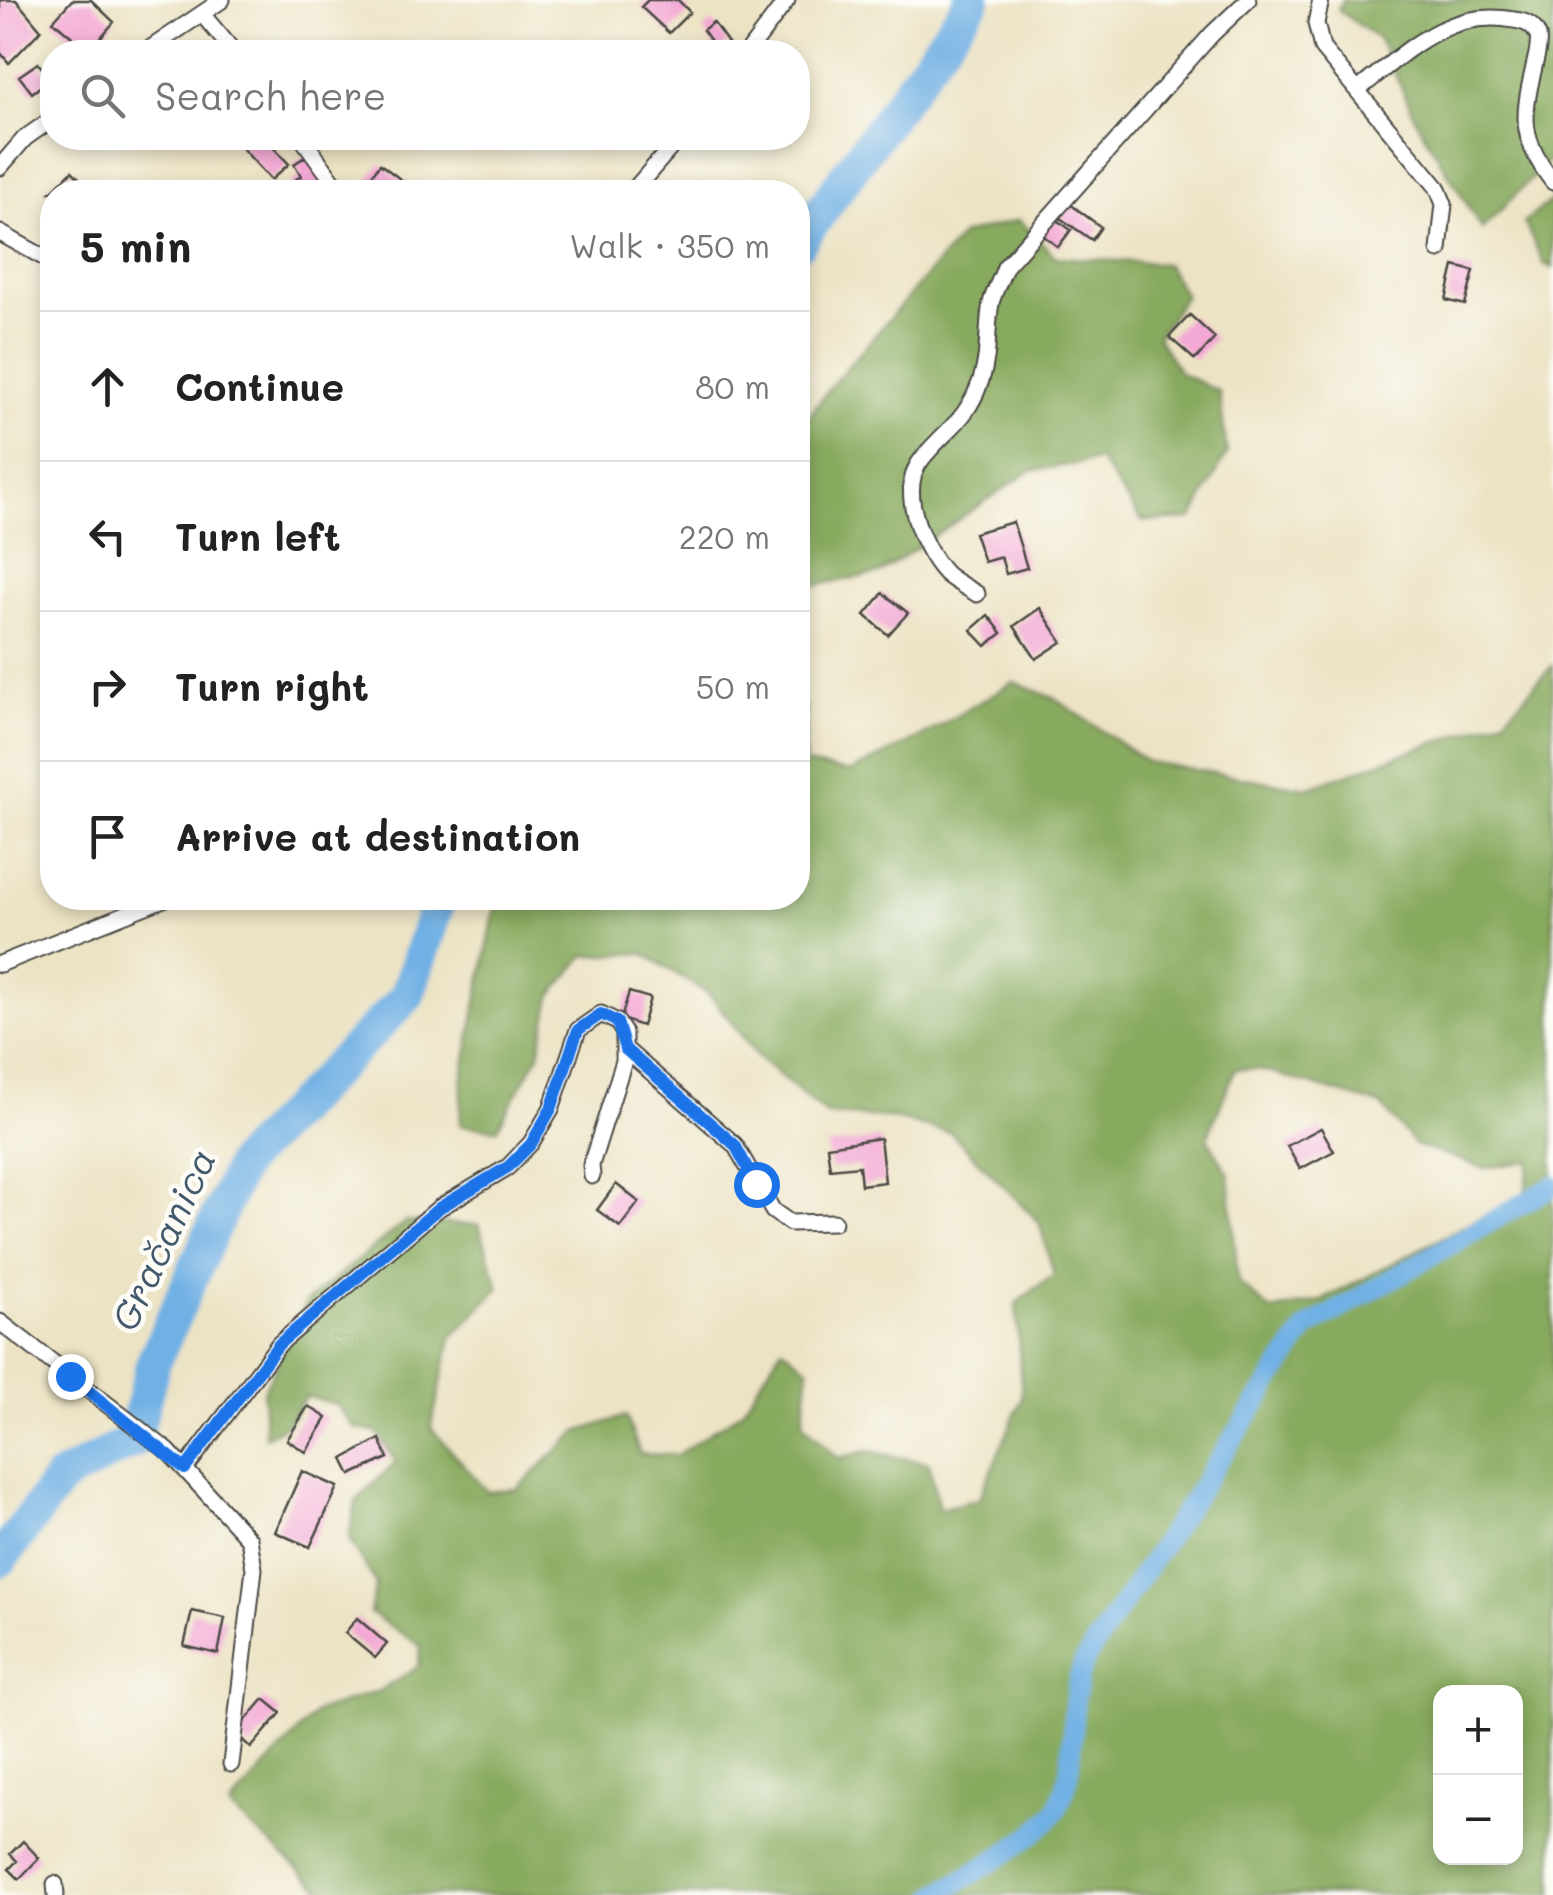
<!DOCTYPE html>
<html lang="en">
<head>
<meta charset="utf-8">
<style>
  :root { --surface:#fff; --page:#f2f2f2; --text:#222; --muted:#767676; --line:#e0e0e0 }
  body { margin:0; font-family:Mali,sans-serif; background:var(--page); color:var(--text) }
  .controls { position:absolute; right:30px; bottom:30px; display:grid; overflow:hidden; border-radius:20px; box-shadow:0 5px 15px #0003 }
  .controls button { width:90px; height:90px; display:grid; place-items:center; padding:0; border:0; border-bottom:2px solid var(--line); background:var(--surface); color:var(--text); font:50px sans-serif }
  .stop { position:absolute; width:30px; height:30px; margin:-22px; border:8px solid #1a73e8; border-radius:50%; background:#fff }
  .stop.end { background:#1a73e8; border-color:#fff; box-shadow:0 2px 10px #0008 }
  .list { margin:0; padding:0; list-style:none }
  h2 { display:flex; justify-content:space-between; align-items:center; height:130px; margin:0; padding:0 40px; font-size:42px }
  h2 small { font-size:32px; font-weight:400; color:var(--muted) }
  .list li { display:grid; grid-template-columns:65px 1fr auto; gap:30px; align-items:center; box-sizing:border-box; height:150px; padding:0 40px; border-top:2px solid var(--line) }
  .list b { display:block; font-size:38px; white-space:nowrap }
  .list em { font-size:32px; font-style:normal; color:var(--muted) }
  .icon { flex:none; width:55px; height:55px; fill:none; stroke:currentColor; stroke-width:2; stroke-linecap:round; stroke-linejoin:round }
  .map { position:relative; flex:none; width:1553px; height:1895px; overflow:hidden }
  .search { position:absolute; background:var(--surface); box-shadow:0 5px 15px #0003; left:40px; top:40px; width:770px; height:110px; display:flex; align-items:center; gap:25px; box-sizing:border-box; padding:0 35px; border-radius:40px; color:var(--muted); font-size:38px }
  .panel { position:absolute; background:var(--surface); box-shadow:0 5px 15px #0003; left:40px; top:180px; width:770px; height:730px; border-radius:40px }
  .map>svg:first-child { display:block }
  .forest { fill:#88aa5e; stroke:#5a6a44; stroke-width:2.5; fill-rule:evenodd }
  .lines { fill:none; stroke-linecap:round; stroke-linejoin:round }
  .canal { stroke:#70b0e4; stroke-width:20 }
  .river { stroke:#70b0e4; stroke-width:35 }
  .building { fill:#f3a8d4 }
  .street-casing { stroke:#484742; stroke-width:19 }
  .street { stroke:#fff; stroke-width:15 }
  .route { stroke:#1a73e8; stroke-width:12 }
  .labels { text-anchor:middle; stroke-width:9; stroke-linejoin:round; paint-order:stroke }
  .water-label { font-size:38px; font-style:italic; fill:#435a6c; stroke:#fdfcf7 }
</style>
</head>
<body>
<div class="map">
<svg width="1553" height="1895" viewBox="0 0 1553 1895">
  <rect width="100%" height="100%" fill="#fdfcf7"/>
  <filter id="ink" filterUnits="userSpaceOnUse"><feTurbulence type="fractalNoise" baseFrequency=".01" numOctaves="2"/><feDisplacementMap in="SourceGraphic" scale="20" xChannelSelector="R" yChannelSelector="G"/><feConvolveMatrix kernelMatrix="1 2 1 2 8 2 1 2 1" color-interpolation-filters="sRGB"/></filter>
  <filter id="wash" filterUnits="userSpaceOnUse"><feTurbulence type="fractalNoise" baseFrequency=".0048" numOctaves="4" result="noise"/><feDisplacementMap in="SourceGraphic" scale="40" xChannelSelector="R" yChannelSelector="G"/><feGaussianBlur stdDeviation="2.25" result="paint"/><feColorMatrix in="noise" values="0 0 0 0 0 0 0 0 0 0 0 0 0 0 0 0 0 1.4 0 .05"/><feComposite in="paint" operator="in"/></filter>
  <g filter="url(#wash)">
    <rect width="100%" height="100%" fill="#ece3c4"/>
    <path class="forest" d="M 1343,0 L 1553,0 L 1553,69 L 1549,80 L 1553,90 L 1553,156 L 1482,229 L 1418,124 L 1379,39 L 1338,10 Z
      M 1553,200 L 1553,268 L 1544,264 L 1524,222 Z
      M 1019,220 L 1056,257 L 1166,264 L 1185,295 L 1157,337 L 1181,374 L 1219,391 L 1227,453 L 1192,519 L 1142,521 L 1099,460 L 1030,471 L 878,574 L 798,588 L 798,431 L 830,387 L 962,235 Z
      M 1553,665 L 1553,1895 L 328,1895 L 229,1807 L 316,1712 L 379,1691 L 418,1667 L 421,1646 L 370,1613 L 376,1583 L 349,1539 L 356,1501 L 396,1462 L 377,1432 L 355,1428 L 335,1404 L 306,1396 L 285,1426 L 265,1437 L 263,1392 L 307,1301 L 405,1222 L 479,1225 L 499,1288 L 451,1338 L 431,1428 L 488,1492 L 517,1489 L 577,1432 L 626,1416 L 640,1454 L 677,1455 L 742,1411 L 782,1347 L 809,1368 L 803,1423 L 838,1458 L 868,1451 L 929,1463 L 939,1509 L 979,1499 L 1022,1398 L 1016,1303 L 1054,1275 L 1039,1222 L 951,1133 L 890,1118 L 827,1115 L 758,1057 L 710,995 L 643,953 L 584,956 L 551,997 L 539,1054 L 497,1129 L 460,1125 L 463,1075 L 497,898 L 798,898 L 798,701 L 805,705 L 805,764 L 850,772 L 921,737 L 1014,682 L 1056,699 L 1147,762 L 1307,788 L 1505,718 ZM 1235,1069 L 1259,1069 L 1381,1105 L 1415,1145 L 1484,1168 L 1530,1161 L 1525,1194 L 1321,1301 L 1271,1311 L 1238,1282 L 1229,1174 L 1207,1138 ZM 1440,1692 L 1516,1692 L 1516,1858 L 1440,1858 Z"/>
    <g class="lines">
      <path class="canal" d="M 937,1895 C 968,1875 1041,1838 1058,1807 C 1081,1764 1064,1705 1085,1660 L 1307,1328 L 1553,1186"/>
      <path class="river" d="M 798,243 L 973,0
        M 0,1560 L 60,1479 L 134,1440 L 153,1363 L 242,1163 L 407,996 L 439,898"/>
    </g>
    <g id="blocks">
      <path class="building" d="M 0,0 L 16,0 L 41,30 L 9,63 L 0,52 Z
        M 72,0 L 91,0 L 114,22 L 89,51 L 53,21 Z
        M 648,0 L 678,0 L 690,12 L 669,33 L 641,7 Z
        M 713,22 L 728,43 L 718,51 L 703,30 Z
        M 38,63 L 50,79 L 32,93 L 19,76 Z
        M 233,138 L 264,138 L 289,164 L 271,180 Z
        M 308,155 L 331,192 L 296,192 L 290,183 L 301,176 L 294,164 Z
        M 380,164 L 407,184 L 401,192 L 380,192 L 366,183 Z
        M 72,171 L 93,192 L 51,192 Z
        M 1070,204 L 1101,227 L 1092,240 L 1060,218 Z
        M 1053,217 L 1071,230 L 1058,247 L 1040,233 Z
        M 1454,266 L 1474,271 L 1465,305 L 1446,300 Z
        M 1190,315 L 1215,338 L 1195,360 L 1169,337 Z
        M 1013,522 L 1027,568 L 1006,574 L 1001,557 L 984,562 L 974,533 Z
        M 883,593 L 908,613 L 888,635 L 865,615 Z
        M 1040,608 L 1062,642 L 1036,659 L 1014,626 Z
        M 988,615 L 1002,633 L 986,646 L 971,630 Z
        M 629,992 L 650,998 L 642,1026 L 621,1019 Z
        M 1321,1128 L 1334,1151 L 1300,1169 L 1287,1146 Z
        M 880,1138 L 885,1182 L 861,1185 L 859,1166 L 830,1169 L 827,1146 Z
        M 616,1184 L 639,1202 L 620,1227 L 597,1210 Z
        M 308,1406 L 327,1418 L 306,1452 L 287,1440 Z
        M 380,1439 L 388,1458 L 351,1475 L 343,1459 Z
        M 302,1471 L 338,1487 L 310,1547 L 275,1532 Z
        M 192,1611 L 225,1618 L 218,1654 L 184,1646 Z
        M 357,1618 L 387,1644 L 375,1658 L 345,1633 Z
        M 264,1699 L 281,1713 L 251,1748 L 235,1733 Z
        M 23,1841 L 39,1858 L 19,1879 L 9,1869 L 17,1861 L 10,1854 Z"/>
    </g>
  </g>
  <g filter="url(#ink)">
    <use href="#blocks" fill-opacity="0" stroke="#484742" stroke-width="2.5"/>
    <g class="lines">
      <defs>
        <path id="street" d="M 1321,0 L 1316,23 L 1322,48 L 1437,187 L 1444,204 L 1439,250
          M 202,14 L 234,52
          M 145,52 L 222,0
          M 748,52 L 787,0
          M 1359,89 C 1407,51 1448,8 1514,20 C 1525,21 1534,25 1538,36 C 1540,46 1536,57 1534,67 C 1522,118 1520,139 1553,182
          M 302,138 L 341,192
          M 0,167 L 25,138 L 52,119
          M 632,192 L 679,138
          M 0,233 L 52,262
          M 977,594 C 968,588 953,581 945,573 C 922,548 897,489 922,459 C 947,427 966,423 981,380 C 990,354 986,329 991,303 C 994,291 1001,279 1005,267 L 1212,34 L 1248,0
          M 0,964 L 166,898
          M 625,1049 L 735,1145 L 773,1211 L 790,1223 L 834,1222
          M 0,1322 L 168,1451 L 249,1539 L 254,1569 L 231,1764
          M 185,1469 L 279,1344 L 439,1208 L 508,1167 L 531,1143 L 551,1109 L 578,1030 L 601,1014 L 617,1022 L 624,1033 L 624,1061 L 591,1165 L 592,1176
          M 55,1884 L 56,1895"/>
      </defs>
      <use href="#street" class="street-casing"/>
      <use href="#street" class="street"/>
    </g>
  </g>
  <g class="lines" filter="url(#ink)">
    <path class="route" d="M 70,1376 L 185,1469 L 279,1344 L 439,1208 L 508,1167 L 531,1144 L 551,1109 L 578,1030 L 601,1014 L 617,1022 L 625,1049 L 735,1145 L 756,1184"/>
  </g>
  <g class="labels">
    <g class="water-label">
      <text transform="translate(164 1240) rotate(-65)" y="13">Gračanica</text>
    </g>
  </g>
</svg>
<div class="controls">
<button>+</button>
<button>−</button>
</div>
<div class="stop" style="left:756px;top:1184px"></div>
<div class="stop end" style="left:70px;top:1376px"></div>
<div class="search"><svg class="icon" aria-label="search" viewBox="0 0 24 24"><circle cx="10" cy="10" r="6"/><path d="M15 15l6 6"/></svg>Search here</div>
<section class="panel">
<h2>5 min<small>Walk · 350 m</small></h2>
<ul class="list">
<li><svg class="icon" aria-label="ahead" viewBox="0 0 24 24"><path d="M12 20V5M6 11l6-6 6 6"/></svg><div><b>Continue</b></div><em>80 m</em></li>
<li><svg class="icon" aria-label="left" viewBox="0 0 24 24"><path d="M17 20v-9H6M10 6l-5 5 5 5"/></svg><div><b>Turn left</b></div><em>220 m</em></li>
<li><svg class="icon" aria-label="right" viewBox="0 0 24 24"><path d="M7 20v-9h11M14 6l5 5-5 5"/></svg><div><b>Turn right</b></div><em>50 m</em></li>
<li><svg class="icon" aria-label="arrive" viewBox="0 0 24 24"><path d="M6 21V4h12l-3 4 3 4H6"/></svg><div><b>Arrive at destination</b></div></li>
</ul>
</section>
</div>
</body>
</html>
